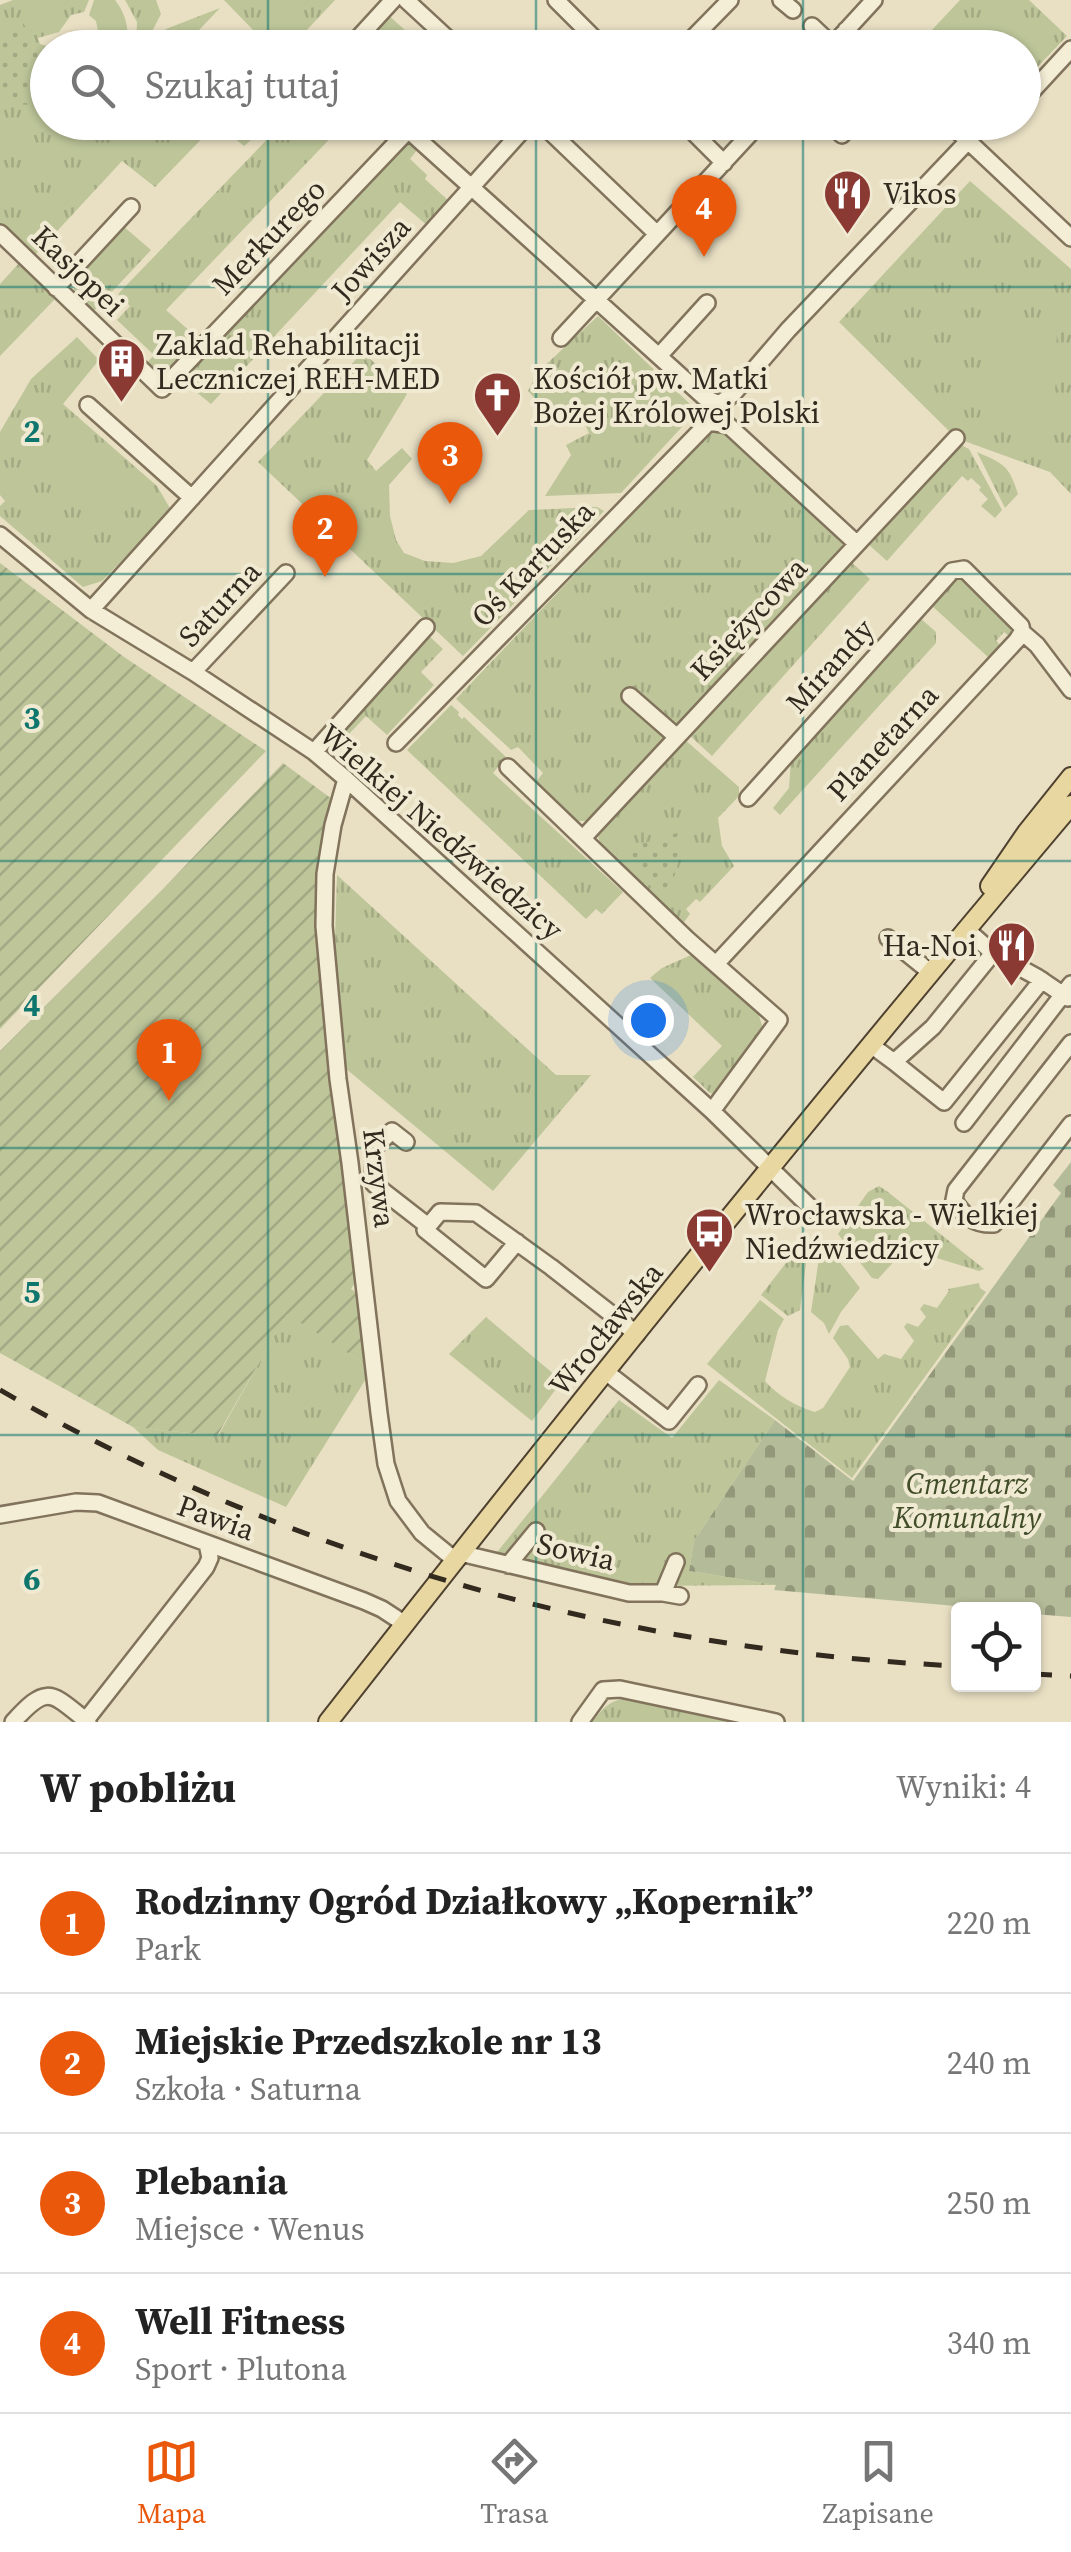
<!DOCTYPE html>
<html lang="pl">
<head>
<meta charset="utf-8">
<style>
  :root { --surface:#fff; --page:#f2f2f2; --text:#222; --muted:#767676; --line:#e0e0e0; --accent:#ea580c }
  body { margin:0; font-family:"Source Serif 4",serif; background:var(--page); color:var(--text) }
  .controls { position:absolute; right:30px; bottom:30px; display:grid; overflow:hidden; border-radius:10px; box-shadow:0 2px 8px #0004 }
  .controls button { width:90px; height:90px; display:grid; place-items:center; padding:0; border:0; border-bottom:2px solid var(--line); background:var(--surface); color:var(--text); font:50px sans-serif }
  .you { position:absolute; left:648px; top:1020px; width:35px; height:35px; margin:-25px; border:8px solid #fff; border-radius:50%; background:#1a73e8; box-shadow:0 0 0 15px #1a73e833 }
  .badge { display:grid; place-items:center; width:65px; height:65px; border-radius:50%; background:var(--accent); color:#fff; font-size:32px; font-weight:700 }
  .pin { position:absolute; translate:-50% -82px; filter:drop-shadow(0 2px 5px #0008) }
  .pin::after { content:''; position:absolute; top:52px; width:35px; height:30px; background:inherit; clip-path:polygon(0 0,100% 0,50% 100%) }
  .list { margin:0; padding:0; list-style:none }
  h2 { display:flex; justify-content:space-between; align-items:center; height:130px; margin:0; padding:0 40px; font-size:42px }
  h2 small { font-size:32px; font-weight:400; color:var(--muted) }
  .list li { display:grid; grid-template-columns:65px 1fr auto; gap:30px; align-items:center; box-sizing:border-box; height:140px; padding:0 40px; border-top:2px solid var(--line) }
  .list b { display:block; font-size:38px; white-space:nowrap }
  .list p { margin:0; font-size:32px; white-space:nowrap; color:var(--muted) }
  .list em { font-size:32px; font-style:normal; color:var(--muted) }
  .icon { flex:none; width:55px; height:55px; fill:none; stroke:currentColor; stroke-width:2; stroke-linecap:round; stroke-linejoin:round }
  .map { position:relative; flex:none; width:1071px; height:1722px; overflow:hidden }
  .search { position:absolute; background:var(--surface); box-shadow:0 2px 8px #0004; left:30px; right:30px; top:30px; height:110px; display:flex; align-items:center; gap:25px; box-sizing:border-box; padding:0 35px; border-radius:55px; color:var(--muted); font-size:38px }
  .sheet { height:690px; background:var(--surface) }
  nav { display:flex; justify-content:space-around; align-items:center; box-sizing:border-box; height:140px; border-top:2px solid var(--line); background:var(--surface); font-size:28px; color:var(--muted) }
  nav a { display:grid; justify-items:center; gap:5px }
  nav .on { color:var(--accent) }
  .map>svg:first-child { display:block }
  .grass { fill:url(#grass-tufts) }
  .cemetery { fill:url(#cemetery-stones) }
  .park { fill:url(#park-dots) }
  .garden { fill:url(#garden-furrows) }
  .pitch { fill:#bdc599 }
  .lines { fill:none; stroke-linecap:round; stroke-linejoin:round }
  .minor-casing { stroke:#81735c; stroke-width:20 }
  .major-casing { stroke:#4f4130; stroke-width:22 }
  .minor { stroke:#f5eed6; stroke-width:15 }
  .major { stroke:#e8d7a0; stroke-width:18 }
  .rail { stroke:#332a1f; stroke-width:5; stroke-dasharray:18 18; stroke-linecap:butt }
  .grid { fill:none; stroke:#0f766e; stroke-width:2.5; stroke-opacity:0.55 }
  .labels { text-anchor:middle; stroke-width:8; stroke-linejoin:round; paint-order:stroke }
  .poi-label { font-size:30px; fill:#332a1f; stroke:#f1ead3; text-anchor:start }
  .street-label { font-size:30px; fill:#332a1f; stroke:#f1ead3 }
  .park-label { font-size:30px; font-style:italic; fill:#414d28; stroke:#f1ead3 }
  .grid-label { font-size:32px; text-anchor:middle; font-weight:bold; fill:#0f766e; stroke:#f1ead3; stroke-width:8; stroke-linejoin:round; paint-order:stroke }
</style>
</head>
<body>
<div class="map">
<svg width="1071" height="1722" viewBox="0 0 1071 1722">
  <defs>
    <pattern id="grass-tufts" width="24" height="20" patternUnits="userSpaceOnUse" patternTransform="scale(2.5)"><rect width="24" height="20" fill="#bdc599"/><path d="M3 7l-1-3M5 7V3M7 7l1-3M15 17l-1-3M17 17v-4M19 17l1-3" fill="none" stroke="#a3a983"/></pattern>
    <pattern id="cemetery-stones" width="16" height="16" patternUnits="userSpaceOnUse" patternTransform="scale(2.5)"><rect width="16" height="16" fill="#b4bb98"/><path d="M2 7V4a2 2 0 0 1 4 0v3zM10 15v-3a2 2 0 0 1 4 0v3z" fill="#93987b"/></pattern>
    <pattern id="park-dots" width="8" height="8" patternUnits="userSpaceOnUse" patternTransform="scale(2.5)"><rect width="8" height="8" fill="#bdc599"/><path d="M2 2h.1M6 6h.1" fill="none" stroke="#a3a983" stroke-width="1.8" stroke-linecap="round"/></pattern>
    <pattern id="garden-furrows" width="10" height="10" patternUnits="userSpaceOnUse" patternTransform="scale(2.5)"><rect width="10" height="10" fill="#bdc599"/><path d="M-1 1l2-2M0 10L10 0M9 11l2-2" fill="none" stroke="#a3a983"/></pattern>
  </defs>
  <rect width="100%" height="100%" fill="#e9e0c4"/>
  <path class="grass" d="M 13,0 L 89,0 L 84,12 L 71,15 L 59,32 L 38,38 L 40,44 L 50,47 L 48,48 L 48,122 L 271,123 L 244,146 L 216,124 L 155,187 L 122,161 L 35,255 L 23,246 L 0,224 L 0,5 Z
    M 94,0 L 115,0 C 126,14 130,30 126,47 L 99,36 L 96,21 L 89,15 Z
    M 125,0 L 156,0 L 161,14 L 144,47 L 136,47 L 137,22 Z
    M 224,0 L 335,0 L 290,48 L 239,47 L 254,31 Z
    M 960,0 L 1029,0 L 1067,36 L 1026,79 L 1024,79 L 1024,48 L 916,47 Z
    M 220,8 L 183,47 L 155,47 L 166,29 Z
    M 387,14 L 424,47 L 355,48 Z
    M 283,123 L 345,123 L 166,310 L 201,341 L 166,374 L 159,375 L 145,365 L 154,355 L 117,320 L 130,306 L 118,294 Z
    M 407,141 L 417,150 L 410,159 L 427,175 L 425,179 L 451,203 L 429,227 L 400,202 L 211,404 L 195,391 L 188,372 Z
    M 970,181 L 1071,269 L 1071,494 L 1050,472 L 956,438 L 839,322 Z
    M 123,226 L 151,250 L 93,312 L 74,294 L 74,280 Z
    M 20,262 L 56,298 L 0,356 L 0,284 Z
    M 598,316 L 692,406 L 692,416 L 621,493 L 545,496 L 571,455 L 566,445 L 589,433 L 577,408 L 557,422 L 528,391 L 538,372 Z
    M 77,337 L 99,360 L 63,404 L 157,486 L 171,510 L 102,581 L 83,587 L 0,516 L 0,506 L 5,501 L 0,495 L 0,432 L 31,379 Z
    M 363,352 L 407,394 L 367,460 L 376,471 L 402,448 L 412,459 L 389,485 L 390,516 L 396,540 L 404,553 L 425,561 L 453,563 L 481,556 L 529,510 L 597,507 L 604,511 L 463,656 L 258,462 Z
    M 724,429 L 846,544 L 587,821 L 572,821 L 535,783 L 543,773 L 518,747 L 511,750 L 456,699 L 713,430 Z
    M 961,445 L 969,449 L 1002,510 L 995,518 L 981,506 L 988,499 L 979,490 L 981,487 L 971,478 L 968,481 L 962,476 L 887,561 L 868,544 L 954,446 Z
    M 977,452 C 1004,464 1009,465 1018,494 L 1005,508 Z
    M 849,560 L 870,579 L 712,756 L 686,732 Z
    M 960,578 L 967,579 L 1015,627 L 1009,636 L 1004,632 L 996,641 L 1000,645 L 988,657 L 931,605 L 952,581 Z
    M 920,618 L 936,632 L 936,643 L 780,815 L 773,808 L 789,788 L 791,759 Z
    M 427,634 L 443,649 L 421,672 L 434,685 L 387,735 L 366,716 L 331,753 L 323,745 Z
    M 451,705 L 459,712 L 458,715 L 462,719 L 464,717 L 506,757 L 493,773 L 623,892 L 602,914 L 596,909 L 586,919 L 407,750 Z
    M 684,739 L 739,787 L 739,796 L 718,818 L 722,846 L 734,866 L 700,902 L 696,899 L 686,909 L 690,914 L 682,925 L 602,847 L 598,837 L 603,825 Z
    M 337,875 L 556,1075 L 591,1075 L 493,1191 L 345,1068 L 334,973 Z
    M 691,955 L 758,1013 L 764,1031 L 716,1094 L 710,1093 L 693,1077 L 722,1046 L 650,978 L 662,968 Z
    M 879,1186 L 888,1192 L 984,1269 L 979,1271 L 914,1251 L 898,1257 L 878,1279 L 872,1278 L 838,1234 L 868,1192 Z
    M 804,1240 L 809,1240 L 800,1310 L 788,1316 L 761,1295 Z
    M 835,1256 L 860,1288 L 841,1312 L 829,1334 L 824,1323 L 811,1312 L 819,1258 Z
    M 979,1283 L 980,1288 L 986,1292 L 852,1478 L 707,1364 L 760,1300 L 784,1319 L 778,1330 L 765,1381 C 777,1395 797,1407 815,1412 L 823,1408 L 850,1367 L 848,1359 L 833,1338 L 840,1326 L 848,1325 L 878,1359 L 884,1354 L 901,1359 L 914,1341 L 904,1327 L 907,1323 L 918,1327 L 926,1317 L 920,1309 L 924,1304 L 937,1308 L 949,1291 L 948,1289 Z
    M 287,1313 L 367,1365 L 369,1374 L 286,1507 L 158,1450 L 133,1427 L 218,1436 Z
    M 486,1317 L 562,1381 L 532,1421 L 449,1354 Z
    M 719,1380 L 775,1420 L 694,1541 L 689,1571 L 777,1585 L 641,1586 L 580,1575 L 493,1554 L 498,1551 L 619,1400 L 672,1438 Z
    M 622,1699 L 734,1722 L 592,1722 C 601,1711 607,1702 622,1699 Z"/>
  <path class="cemetery" d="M 1071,1162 L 1071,1617 L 1034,1614 L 1034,1610 L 990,1609 L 774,1590 L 776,1585 L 689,1571 L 694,1541 L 775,1420 L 853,1481 L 1061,1193 L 1053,1185 Z"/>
  <path class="park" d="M 21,20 L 38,46 L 47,50 L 47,107 L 0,102 L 0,36 Z
    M 683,831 C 679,853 679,882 661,896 L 615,852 Z"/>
  <path class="garden" d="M 0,563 L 124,657 L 266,751 L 0,1029 Z
    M 283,763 L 332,799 L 320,888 L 358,1278 L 351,1289 L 360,1295 L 367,1365 L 287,1314 L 217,1436 L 133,1427 L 0,1353 L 0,1051 L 164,888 Z"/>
  <path class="pitch" d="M 983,328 L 1057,329 L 1054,430 L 980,428 Z
    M 74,445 L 134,502 L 107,530 L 47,474 Z"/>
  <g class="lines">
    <defs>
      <path id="minor" d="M 406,0 L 458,48
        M 556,0 L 604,48
        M 781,0 L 793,10
        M 812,26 L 832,45
        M 846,30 L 867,48
        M 349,48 L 393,0
        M 683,48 L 730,0
        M 830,48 L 874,0
        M 1024,100 L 1071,49
        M 540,122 L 657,234
        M 683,122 L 724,163
        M 828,122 L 842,135
        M 948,122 L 1071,238
        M 278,125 L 280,122
        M 408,130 L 704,397 L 719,404 L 733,394 L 788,330 L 968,141
        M 0,233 L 162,389 L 416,122
        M 56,288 L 131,207
        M 561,338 L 761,122
        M 659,356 L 707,303
        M 88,405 L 192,498
        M 0,535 L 91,610 L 193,672 L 314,752 L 346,779 L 712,1111 L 812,1209
        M 91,610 L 530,122
        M 1022,632 L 1037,645 L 1071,690
        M 193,672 L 286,573
        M 630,696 L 677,737
        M 396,743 L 709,422 L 728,425 L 856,543
        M 314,752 L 426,627
        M 508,767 L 687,939 L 779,1020 L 712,1111
        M 346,779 L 333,825 L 325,874 L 324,926 L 338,1079 L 350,1163 L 379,1413 L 386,1464 L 398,1501 L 422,1533 L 455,1560
        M 583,838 L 956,438
        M 888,938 L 930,972
        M 993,953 L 1037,977 L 1068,998
        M 716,964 L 1017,640 L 1022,632 L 1021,626 L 964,569 L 952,571 L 748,798
        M 1071,1043 L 956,1190 L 954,1200 C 964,1216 974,1225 994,1224 L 1071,1124
        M 871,1045 L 894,1062 L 933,1027 L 993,953 L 966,929
        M 894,1062 L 944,1102 L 1042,980
        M 964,1123 L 1071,984
        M 406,1142 L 392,1131 L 373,1149 L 374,1184 L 428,1226
        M 517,1242 L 486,1279 L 425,1230 L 440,1212 L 476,1213 L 551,1267 L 637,1334
        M 606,1372 L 669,1421 L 698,1385
        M 0,1515 L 76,1502 L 98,1503 L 364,1601 L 382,1609 L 405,1624
        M 460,1553 L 629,1593 L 663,1593 L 680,1596
        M 508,1565 L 536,1531
        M 663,1593 L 676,1562
        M 86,1720 L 206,1567 L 210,1558 L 207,1544
        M 13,1722 C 48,1683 51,1693 88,1722
        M 580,1722 L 603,1690 L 620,1689 L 776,1722"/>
      <path id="major" d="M 990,886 L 1027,832 L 1071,777
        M 328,1722 C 570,1412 817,1106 1071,805"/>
    </defs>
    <use href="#minor" class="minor-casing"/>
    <use href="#major" class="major-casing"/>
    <use href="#minor" class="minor"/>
    <use href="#major" class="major"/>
    <path class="rail" d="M 0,1390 C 296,1559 619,1650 958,1666
      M 1034,1674 L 1071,1676"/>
  </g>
  <path class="grid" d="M 268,0 L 268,48M 536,0 L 536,48M 803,0 L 803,48M 268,122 L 268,1722M 536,122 L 536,1722M 803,122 L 803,1722M 0,287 L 1071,287M 0,574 L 1071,574M 0,861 L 1071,861M 0,1148 L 1071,1148M 0,1435 L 1071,1435"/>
  <defs>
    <symbol id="restaurant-pin" viewBox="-11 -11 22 30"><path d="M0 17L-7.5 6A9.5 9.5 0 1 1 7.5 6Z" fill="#8a3933" stroke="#f1ead3"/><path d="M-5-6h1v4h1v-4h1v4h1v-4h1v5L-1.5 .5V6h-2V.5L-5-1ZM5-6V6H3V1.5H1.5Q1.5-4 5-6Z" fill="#fff"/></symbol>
    <symbol id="building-pin" viewBox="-11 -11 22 30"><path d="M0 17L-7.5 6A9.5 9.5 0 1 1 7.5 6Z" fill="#8a3933" stroke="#f1ead3"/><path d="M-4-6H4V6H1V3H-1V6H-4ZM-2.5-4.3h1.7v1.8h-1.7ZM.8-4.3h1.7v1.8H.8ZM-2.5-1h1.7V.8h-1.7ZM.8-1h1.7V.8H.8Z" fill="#fff"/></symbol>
    <symbol id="church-pin" viewBox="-11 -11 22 30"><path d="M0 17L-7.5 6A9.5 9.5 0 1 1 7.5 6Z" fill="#8a3933" stroke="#f1ead3"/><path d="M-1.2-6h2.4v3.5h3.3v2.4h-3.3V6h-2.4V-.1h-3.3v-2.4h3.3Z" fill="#fff"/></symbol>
    <symbol id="bus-pin" viewBox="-11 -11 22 30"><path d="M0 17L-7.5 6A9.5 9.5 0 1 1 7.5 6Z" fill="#8a3933" stroke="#f1ead3"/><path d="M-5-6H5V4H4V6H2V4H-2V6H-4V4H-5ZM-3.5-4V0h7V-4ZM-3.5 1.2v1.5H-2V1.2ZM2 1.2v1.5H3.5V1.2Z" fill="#fff"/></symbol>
  </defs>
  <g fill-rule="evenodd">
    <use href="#restaurant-pin" x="820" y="166" width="55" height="75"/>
    <use href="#building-pin" x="94" y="334" width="55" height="75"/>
    <use href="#church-pin" x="470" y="368" width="55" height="75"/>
    <use href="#restaurant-pin" x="984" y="918" width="55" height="75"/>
    <use href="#bus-pin" x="682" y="1204" width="55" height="75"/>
  </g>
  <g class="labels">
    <g class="poi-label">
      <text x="883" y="204">Vikos</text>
      <text x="156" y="355">Zaklad Rehabilitacji<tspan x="156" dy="34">Leczniczej REH-MED</tspan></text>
      <text x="533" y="389">Kościół pw. Matki<tspan x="533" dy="34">Bożej Królowej Polski</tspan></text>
      <text x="977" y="956" text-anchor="end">Ha-Noi</text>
      <text x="745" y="1225">Wrocławska - Wielkiej<tspan x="745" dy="34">Niedźwiedzicy</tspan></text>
    </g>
    <g class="street-label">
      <text transform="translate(269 237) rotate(-46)" y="10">Merkurego</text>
      <text transform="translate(371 259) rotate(-48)" y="10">Jowisza</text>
      <text transform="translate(78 271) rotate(44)" y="10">Kasjopei</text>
      <text transform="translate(533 564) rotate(-46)" y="10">Oś Kartuska</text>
      <text transform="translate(220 604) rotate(-47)" y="10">Saturna</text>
      <text transform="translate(749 619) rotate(-47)" y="10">Księżycowa</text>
      <text transform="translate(830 666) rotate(-48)" y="10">Mirandy</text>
      <text transform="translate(883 743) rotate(-47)" y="10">Planetarna</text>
      <text transform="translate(441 832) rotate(41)" y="10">Wielkiej Niedźwiedzicy</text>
      <text transform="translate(379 1178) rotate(83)" y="10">Krzywa</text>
      <text transform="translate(606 1329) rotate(-51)" y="10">Wrocławska</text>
      <text transform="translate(216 1518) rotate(20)" y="10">Pawia</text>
      <text transform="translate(576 1552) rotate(13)" y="10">Sowia</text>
    </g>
    <g class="park-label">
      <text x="967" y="1494">Cmentarz<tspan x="967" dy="34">Komunalny</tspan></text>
    </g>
  </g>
  <g class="grid-label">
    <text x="32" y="442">2</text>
    <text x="32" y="729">3</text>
    <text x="32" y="1016">4</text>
    <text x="32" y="1303">5</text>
    <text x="32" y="1590">6</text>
  </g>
</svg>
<div class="controls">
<button><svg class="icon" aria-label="locate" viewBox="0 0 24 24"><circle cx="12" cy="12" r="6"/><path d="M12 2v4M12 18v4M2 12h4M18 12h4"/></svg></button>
</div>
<div class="you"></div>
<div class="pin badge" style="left:169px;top:1101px">1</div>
<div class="pin badge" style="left:325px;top:577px">2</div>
<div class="pin badge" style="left:450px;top:504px">3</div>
<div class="pin badge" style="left:704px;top:257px">4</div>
<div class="search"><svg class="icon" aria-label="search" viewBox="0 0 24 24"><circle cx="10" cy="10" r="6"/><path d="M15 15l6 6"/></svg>Szukaj tutaj</div>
</div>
<section class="sheet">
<h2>W pobliżu<small>Wyniki: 4</small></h2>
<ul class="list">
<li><span class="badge">1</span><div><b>Rodzinny Ogród Działkowy „Kopernik”</b><p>Park</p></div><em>220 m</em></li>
<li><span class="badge">2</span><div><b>Miejskie Przedszkole nr 13</b><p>Szkoła · Saturna</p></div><em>240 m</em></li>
<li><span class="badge">3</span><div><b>Plebania</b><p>Miejsce · Wenus</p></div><em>250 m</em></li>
<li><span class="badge">4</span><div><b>Well Fitness</b><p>Sport · Plutona</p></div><em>340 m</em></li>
</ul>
</section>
<nav>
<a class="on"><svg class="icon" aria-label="map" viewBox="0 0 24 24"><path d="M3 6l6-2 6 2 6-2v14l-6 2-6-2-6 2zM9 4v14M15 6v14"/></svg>Mapa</a>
<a><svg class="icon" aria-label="directions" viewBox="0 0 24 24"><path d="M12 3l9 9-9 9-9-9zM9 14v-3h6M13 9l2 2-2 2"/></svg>Trasa</a>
<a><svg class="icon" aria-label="saved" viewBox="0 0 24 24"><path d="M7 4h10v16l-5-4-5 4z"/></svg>Zapisane</a>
</nav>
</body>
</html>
